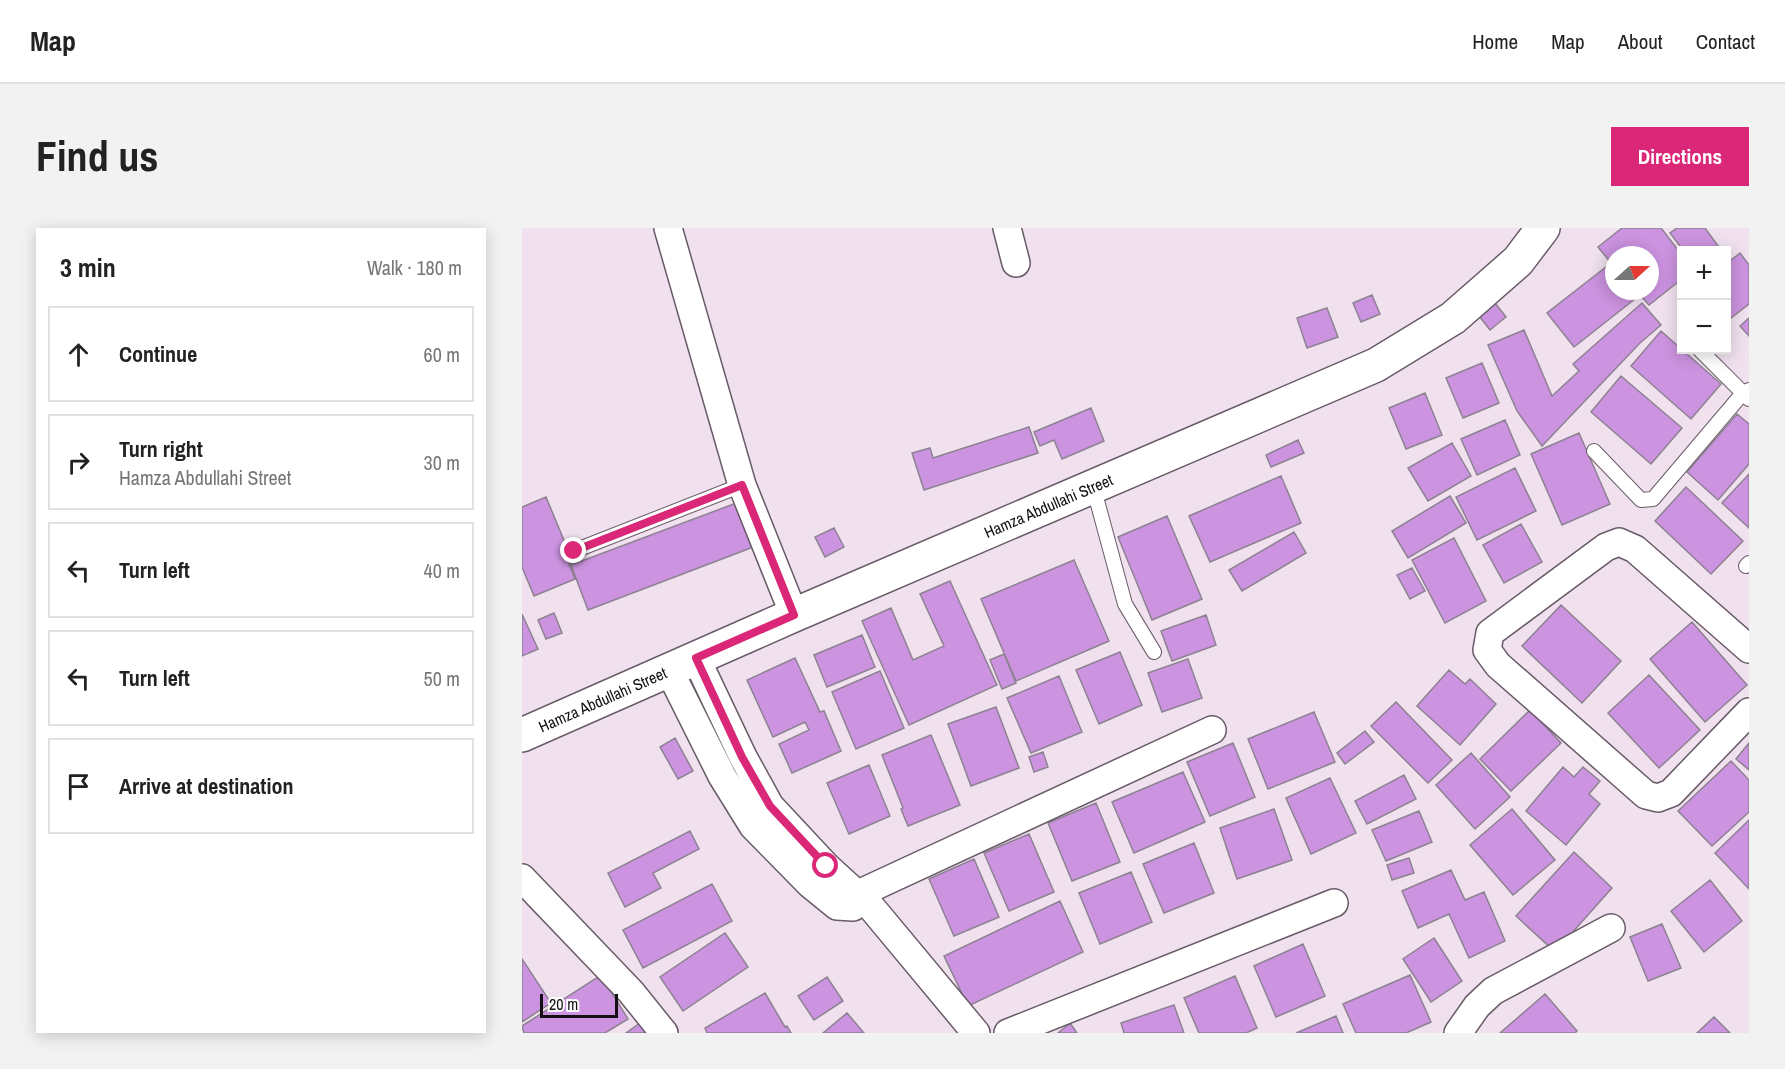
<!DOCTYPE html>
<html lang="en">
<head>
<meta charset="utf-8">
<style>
  :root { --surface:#fff; --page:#f2f2f2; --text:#222; --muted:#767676; --line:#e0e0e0; --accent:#db2777 }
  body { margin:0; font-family:"Archivo Narrow",sans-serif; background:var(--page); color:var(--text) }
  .controls { position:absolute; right:18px; top:18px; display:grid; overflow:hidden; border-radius:0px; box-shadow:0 3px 15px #0003 }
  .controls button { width:54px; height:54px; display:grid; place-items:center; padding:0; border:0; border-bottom:2px solid var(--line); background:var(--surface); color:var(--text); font:30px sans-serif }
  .compass { position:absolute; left:1083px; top:18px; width:54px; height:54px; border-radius:50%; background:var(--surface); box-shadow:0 3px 15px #0003; rotate:69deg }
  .scale { position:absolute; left:18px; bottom:15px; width:78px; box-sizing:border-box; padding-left:6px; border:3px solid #140f14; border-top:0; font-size:16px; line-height:21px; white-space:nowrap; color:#140f14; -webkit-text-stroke:4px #fff; paint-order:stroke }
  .stop { position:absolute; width:18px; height:18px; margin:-14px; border:4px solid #db2777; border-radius:50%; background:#fff }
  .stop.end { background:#db2777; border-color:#fff; box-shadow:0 2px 6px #0008 }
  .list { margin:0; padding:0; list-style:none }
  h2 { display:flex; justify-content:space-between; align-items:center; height:78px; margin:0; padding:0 24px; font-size:26px }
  h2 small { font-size:20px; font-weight:400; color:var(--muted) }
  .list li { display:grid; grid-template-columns:39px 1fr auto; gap:18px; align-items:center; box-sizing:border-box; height:96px; margin:0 12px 12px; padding:0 12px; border:2px solid var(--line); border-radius:0px }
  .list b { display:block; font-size:22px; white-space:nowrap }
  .list p { margin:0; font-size:20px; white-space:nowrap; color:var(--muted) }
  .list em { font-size:20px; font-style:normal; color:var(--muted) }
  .icon { flex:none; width:33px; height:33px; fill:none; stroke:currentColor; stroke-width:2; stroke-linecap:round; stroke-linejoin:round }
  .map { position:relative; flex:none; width:1227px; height:805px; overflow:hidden; border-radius:0px }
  header { display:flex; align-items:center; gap:36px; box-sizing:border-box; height:84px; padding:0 30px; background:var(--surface); border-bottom:2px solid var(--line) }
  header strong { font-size:28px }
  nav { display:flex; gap:33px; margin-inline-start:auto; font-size:21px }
  .intro { display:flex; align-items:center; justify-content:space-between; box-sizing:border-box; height:144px; padding:0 36px }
  h1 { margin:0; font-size:42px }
  .button { padding:15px 27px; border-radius:0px; background:var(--accent); color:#fff; font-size:21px; font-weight:700 }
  main { display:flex; gap:36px; padding:0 36px }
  aside { flex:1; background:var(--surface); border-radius:0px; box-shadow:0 3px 15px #0003 }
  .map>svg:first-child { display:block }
  .building { fill:#cc93e0; stroke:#8d8291; stroke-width:1.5; fill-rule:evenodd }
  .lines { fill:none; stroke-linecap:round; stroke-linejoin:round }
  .service-casing { stroke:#685b67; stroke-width:16 }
  .minor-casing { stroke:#685b67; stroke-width:30 }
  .tertiary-casing { stroke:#685b67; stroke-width:36 }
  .service { stroke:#fff; stroke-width:14 }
  .minor { stroke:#fff; stroke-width:27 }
  .tertiary { stroke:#fff; stroke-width:33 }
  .route { stroke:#db2777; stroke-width:8 }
  .labels { text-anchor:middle; stroke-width:5; stroke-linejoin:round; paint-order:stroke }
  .street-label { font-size:16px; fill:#140f14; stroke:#fff }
</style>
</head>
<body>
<header>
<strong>Map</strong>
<nav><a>Home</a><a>Map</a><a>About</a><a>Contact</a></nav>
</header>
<div class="intro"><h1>Find us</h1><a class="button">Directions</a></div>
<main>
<aside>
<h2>3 min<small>Walk · 180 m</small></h2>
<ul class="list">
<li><svg class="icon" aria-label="ahead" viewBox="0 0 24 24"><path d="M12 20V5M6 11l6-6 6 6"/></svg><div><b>Continue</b></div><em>60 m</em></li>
<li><svg class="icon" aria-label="right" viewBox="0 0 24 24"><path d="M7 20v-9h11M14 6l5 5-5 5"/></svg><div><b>Turn right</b><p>Hamza Abdullahi Street</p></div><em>30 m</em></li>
<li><svg class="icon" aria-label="left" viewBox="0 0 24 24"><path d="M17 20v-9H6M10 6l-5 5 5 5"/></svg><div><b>Turn left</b></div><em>40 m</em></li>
<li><svg class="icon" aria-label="left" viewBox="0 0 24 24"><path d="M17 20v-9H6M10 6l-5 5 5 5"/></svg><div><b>Turn left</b></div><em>50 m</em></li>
<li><svg class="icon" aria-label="arrive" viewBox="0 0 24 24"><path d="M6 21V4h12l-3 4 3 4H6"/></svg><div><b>Arrive at destination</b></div></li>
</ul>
</aside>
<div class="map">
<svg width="1227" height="805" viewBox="0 0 1227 805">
  <rect width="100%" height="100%" fill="#f1e1ef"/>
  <path class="building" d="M 1100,0 L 1139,0 L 1160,27 L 1160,51 L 1127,77 L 1118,67 L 1052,119 L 1025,85 L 1089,35 L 1076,19 ZM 1092,27 L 1128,27 L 1128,63 L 1092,63 Z
    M 1155,0 L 1183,0 L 1199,22 L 1161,22 L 1148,5 Z
    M 1218,25 L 1227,37 L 1227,76 L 1209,90 L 1204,84 L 1204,36 Z
    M 850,67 L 858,86 L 839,94 L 831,75 Z
    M 973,75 L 984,89 L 968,102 L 957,88 Z
    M 1120,75 L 1139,97 L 1118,115 L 1020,218 L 995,183 L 966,117 L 1002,102 L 1030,168 L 1057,143 L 1051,136 Z
    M 805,80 L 816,109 L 785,120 L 775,90 Z
    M 1227,90 L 1227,108 L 1218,98 Z
    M 1139,103 L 1199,156 L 1169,191 L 1109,138 Z
    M 960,135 L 977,175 L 941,190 L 924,150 Z
    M 1099,148 L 1160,200 L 1129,236 L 1069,184 Z
    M 903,165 L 920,207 L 884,221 L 867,180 Z
    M 569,180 L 582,213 L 540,231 L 532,212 L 518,218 L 512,204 Z
    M 1215,186 L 1227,196 L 1227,236 L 1196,272 L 1165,244 Z
    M 983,192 L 998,227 L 955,247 L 939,211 Z
    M 507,199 L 516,225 L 402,262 L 390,225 L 408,220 L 411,230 Z
    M 1057,205 L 1088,276 L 1040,297 L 1009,226 Z
    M 776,212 L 782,225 L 749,239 L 744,227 Z
    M 930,215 L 949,248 L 906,273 L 886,240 Z
    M 993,240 L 1014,283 L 955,312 L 934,269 Z
    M 1227,246 L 1227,300 L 1200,275 Z
    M 759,248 L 779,295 L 688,334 L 667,288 Z
    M 1164,259 L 1221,313 L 1189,346 L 1133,293 Z
    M 928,268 L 944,295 L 886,330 L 870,303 Z
    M 24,269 L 51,334 L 47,336 L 53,351 L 12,368 L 0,339 L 0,279 Z
    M 217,274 L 234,318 L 66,382 L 49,337 Z
    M 645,288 L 680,371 L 630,392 L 596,309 Z
    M 999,296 L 1020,334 L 982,355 L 961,317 Z
    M 312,300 L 322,319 L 303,329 L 293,309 Z
    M 772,304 L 784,325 L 720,363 L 707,342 Z
    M 932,310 L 964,373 L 923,395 L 890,332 Z
    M 552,332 L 587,413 L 494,453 L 459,371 Z
    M 890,340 L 903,363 L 888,371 L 875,347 Z
    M 428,353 L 475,457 L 387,497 L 340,393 L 369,380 L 391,432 L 422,418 L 398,366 Z
    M 1039,377 L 1099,433 L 1060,475 L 1000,418 Z
    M 32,385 L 40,405 L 24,411 L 16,392 Z
    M 0,386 L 16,421 L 0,428 Z
    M 684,387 L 694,417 L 650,433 L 639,403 Z
    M 1170,394 L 1225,457 L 1183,494 L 1128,431 Z
    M 340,407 L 353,439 L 305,459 L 292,427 Z
    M 598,424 L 620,477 L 577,496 L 554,442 Z
    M 482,426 L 494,455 L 480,461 L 468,432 Z
    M 273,430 L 298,484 L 302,483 L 319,523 L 270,545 L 257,516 L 287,502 L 283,494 L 251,509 L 225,452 Z
    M 666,431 L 680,470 L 640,484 L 626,445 Z
    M 927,442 L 943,456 L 948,451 L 974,476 L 938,517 L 895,478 Z
    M 358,443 L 382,500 L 334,521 L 310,464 Z
    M 1127,447 L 1178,502 L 1137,540 L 1086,485 Z
    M 537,448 L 560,504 L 509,525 L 485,470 Z
    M 874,474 L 930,532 L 906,555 L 849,498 Z
    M 474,479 L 497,540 L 449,558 L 426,496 Z
    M 1008,482 L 1039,515 L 989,563 L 958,531 Z
    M 792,484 L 813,534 L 746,561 L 726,511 Z
    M 843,503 L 852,514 L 823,536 L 815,525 Z
    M 409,507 L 438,577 L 386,598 L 379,581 L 381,580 L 360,527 Z
    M 153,510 L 171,543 L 156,551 L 138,519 Z
    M 711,515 L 733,569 L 688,588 L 665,534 Z
    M 1227,515 L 1227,542 L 1214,531 Z
    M 521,524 L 526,539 L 512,544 L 507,529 Z
    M 949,525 L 988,569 L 953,601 L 914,557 Z
    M 1209,533 L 1227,552 L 1227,584 L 1190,618 L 1156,583 Z
    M 347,537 L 368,588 L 327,606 L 305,555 Z
    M 1041,539 L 1052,549 L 1061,539 L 1078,553 L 1067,566 L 1078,576 L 1044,617 L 1004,583 Z
    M 661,544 L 683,594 L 612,625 L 590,574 Z
    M 882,547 L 894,571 L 845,596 L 833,573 Z
    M 808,550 L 834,605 L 789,626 L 764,570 Z
    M 574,575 L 598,634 L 550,653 L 526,595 Z
    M 752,581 L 770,632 L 715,651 L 698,600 Z
    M 990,581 L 1033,632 L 991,667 L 948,617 Z
    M 897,583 L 910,614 L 864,633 L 850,602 Z
    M 1227,592 L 1227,661 L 1193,625 Z
    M 168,603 L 177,621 L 131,645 L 139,660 L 103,679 L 86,645 Z
    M 507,606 L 532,664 L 487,683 L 462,625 Z
    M 672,615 L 692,665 L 642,685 L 621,636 Z
    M 1052,624 L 1090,660 L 1033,724 L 994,688 Z
    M 887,630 L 892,645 L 870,652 L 865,637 Z
    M 452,631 L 477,689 L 432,708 L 407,651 Z
    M 929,642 L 943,672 L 962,664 L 983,713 L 947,730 L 927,686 L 896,700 L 880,663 Z
    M 609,644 L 630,694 L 578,716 L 557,665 Z
    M 1188,652 L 1220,693 L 1182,724 L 1149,683 Z
    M 190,656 L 210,693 L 121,740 L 101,702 Z
    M 538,673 L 561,724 L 446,778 L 422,728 Z
    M 1140,696 L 1159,740 L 1126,753 L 1108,709 Z
    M 203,705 L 226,739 L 161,783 L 138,749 Z
    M 912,710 L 940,753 L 909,774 L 881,731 Z
    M 781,716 L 803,768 L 754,789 L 732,738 Z
    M 0,731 L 29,775 L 0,794 Z
    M 79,747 L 106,791 L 83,805 L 2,805 L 0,798 Z
    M 888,747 L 909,794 L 884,805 L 834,805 L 821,776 Z
    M 713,748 L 735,800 L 724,805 L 677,805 L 662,770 Z
    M 305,749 L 321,773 L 292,792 L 276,768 Z
    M 243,765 L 263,799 L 265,798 L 269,805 L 185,805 L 183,800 Z
    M 1023,766 L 1055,803 L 1053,805 L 978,805 Z
    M 652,777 L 662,805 L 602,805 L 599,795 Z
    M 325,785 L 342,805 L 301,805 Z
    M 814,788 L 821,805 L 774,805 Z
    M 1192,789 L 1208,805 L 1175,805 Z
    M 118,795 L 125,805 L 104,805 Z
    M 548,795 L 555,805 L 536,805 Z"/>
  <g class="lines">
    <defs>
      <path id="service" d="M 1178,122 L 1227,171
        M 1072,223 L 1119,272 L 1131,271 L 1221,165 L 1227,162
        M 571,258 L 603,376 L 632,424
        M 52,323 L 220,257
        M 1224,338 L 1227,335"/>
      <path id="minor" d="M 146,0 L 220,257 L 272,387
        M 485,0 L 494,35
        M 1227,421 L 1113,321 L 1097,314 L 1084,319 L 968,405 L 965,422 L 976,437 L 1124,567 L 1136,570 L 1149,565 L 1227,484
        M 174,430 L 221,529 L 248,578 L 304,638 L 350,680 L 454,805
        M 147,442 L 200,548 L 231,598 L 288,656 L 315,678 L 331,679
        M 0,650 L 109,764 L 142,805
        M 315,678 L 334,667 L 690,502
        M 486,805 L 812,675
        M 936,805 L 955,778 L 971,763 L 1089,700"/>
      <g id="tertiary">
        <path id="s1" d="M 0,507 L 272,387 L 854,137 L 931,90 L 996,33 L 1021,0"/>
      </g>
    </defs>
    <use href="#service" class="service-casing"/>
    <use href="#minor" class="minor-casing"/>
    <use href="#tertiary" class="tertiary-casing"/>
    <use href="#service" class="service"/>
    <use href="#minor" class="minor"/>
    <use href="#tertiary" class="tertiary"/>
  </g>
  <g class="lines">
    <path class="route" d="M 52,323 L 220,257 L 272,387 L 174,430 L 220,529 L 248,578 L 304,638"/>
  </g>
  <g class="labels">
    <g class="street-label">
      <text dy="6" stroke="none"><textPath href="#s1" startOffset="574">Hamza Abdullahi Street</textPath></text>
      <text dy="6" stroke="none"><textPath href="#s1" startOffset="88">Hamza Abdullahi Street</textPath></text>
    </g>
  </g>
</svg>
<div class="controls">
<button>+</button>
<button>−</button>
</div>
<svg class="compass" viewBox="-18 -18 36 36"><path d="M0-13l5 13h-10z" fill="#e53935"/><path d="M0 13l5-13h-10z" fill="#767676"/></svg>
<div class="scale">20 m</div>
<div class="stop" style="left:304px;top:638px"></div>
<div class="stop end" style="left:52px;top:323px"></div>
</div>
</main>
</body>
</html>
